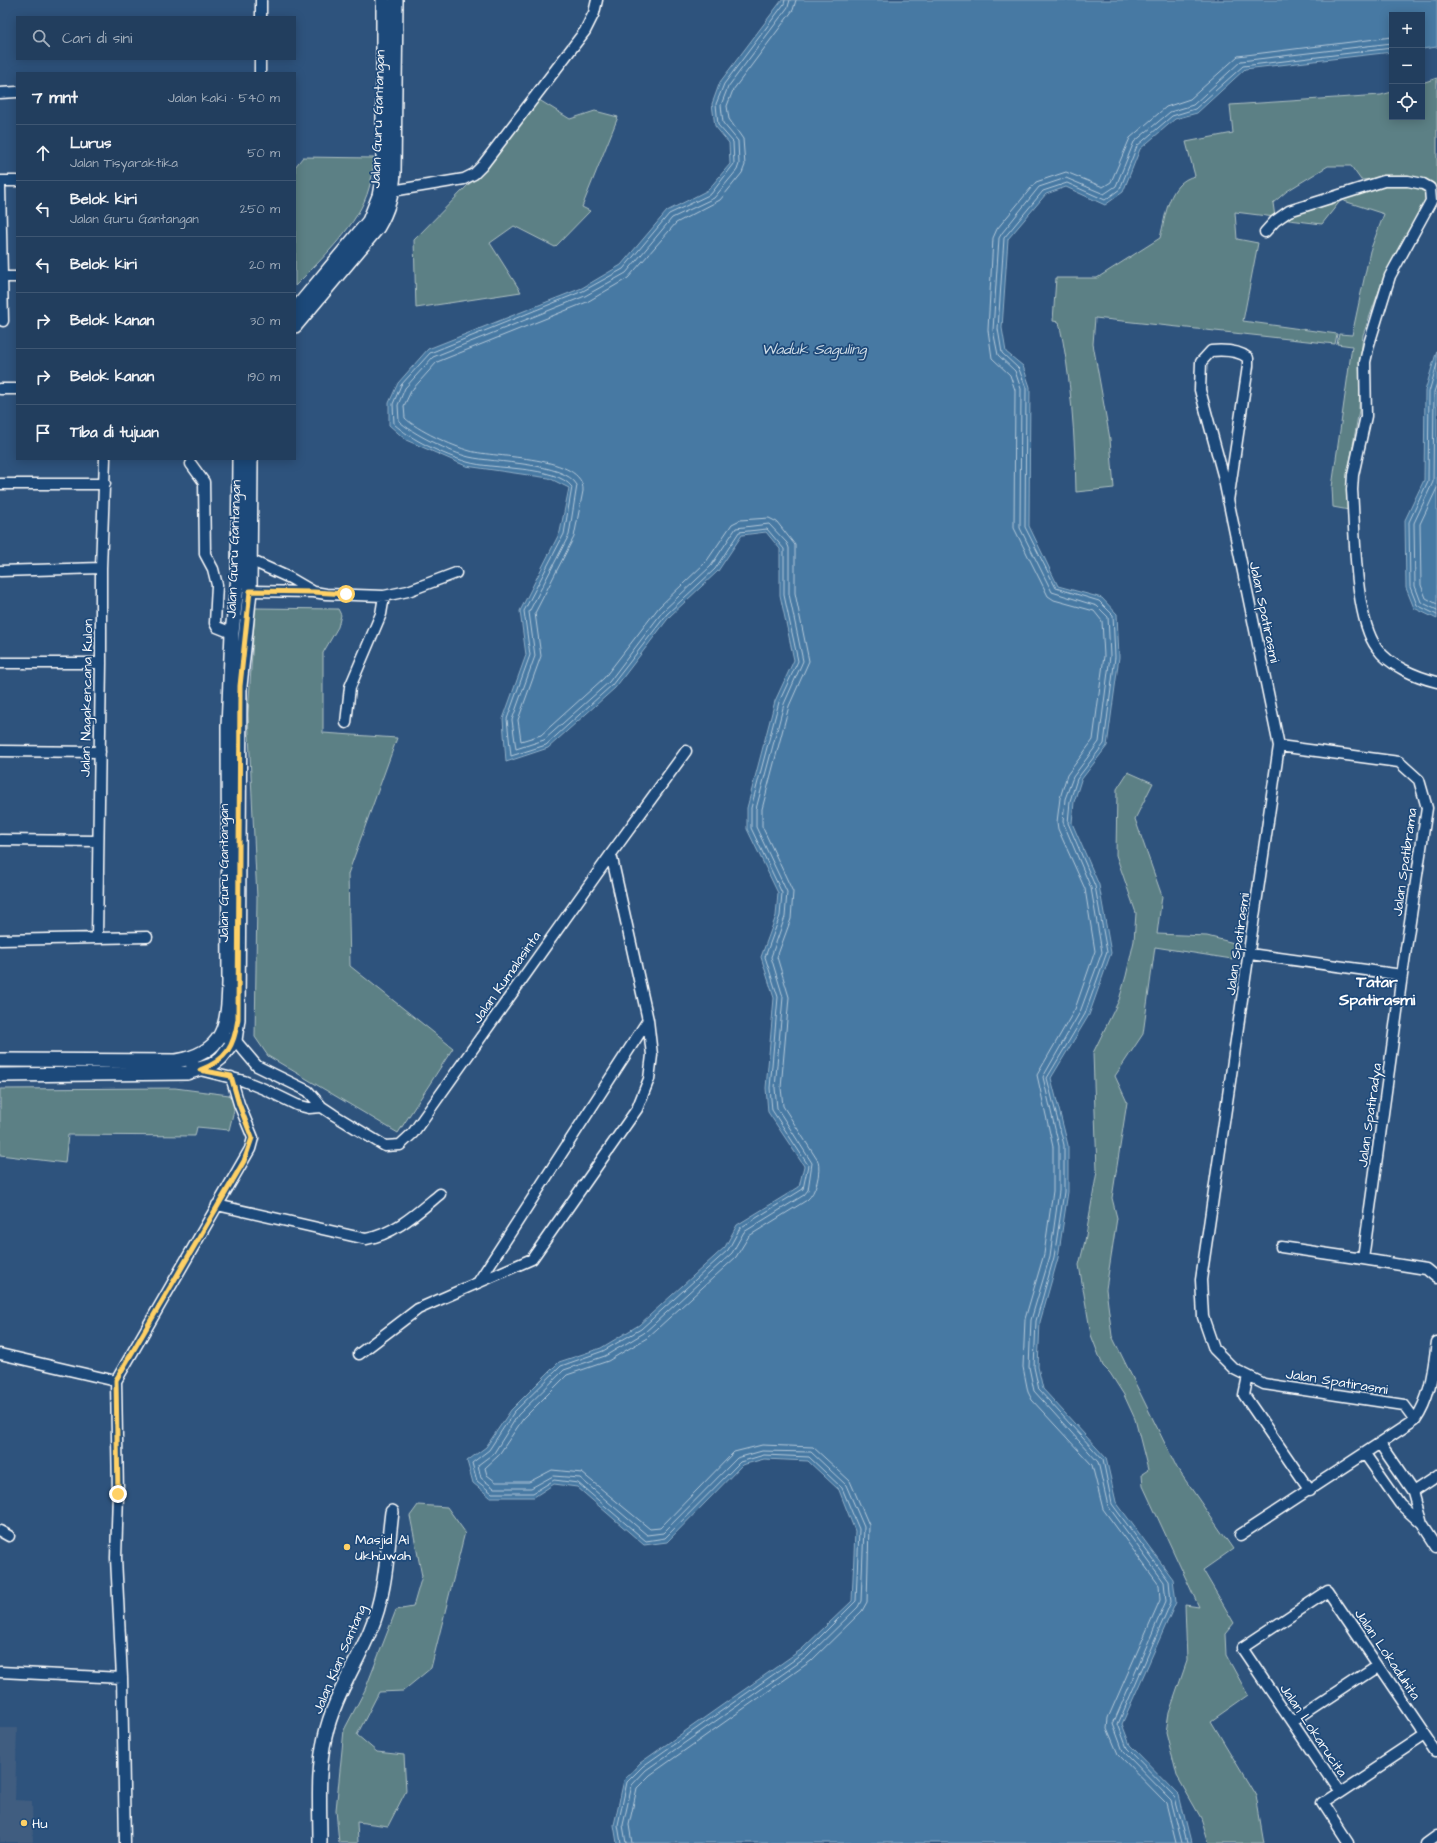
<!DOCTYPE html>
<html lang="id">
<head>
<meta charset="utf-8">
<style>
  :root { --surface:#223e5e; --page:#2e4967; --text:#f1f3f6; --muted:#a2aebc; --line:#3f5773 }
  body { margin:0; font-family:"Architects Daughter",sans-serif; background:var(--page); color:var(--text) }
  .controls { position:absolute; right:12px; top:12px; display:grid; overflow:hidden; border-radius:0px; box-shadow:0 2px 10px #0003 }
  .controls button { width:36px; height:36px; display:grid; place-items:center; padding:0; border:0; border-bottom:1px solid var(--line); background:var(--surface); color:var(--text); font:20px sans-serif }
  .stop { position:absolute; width:12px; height:12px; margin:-9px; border:3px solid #ffd166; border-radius:50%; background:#fff }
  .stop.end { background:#ffd166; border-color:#fff; box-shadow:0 1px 4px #0008 }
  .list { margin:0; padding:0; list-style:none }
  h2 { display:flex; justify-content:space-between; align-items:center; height:52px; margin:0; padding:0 16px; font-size:17px }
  h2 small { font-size:13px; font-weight:400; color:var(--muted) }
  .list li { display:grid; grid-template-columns:26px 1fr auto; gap:12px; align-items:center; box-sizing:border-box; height:56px; padding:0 16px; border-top:1px solid var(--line) }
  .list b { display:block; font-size:15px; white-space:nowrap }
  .list p { margin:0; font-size:13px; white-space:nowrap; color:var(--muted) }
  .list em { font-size:13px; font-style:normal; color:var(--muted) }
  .icon { flex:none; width:22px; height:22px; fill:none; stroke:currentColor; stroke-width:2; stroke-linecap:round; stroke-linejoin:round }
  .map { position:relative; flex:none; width:1437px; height:1843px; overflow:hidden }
  .search { position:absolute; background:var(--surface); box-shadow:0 2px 10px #0003; left:16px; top:16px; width:280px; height:44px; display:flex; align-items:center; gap:10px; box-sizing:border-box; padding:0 14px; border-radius:0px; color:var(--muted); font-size:15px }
  .panel { position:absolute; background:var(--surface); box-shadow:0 2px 10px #0003; left:16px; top:72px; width:280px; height:388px; border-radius:0px }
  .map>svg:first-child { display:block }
  .built { fill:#3f5d80 }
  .green { fill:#5c8085; stroke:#aec0c2 }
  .water { fill:#4679a3; stroke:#90afc8 }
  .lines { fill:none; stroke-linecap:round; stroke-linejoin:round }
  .shore { stroke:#b5c9da; stroke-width:1 }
  .minor-casing { stroke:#fff; stroke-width:13 }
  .tertiary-casing { stroke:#fff; stroke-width:16 }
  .minor { stroke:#1f4a7a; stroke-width:10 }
  .tertiary { stroke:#1f4a7a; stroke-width:13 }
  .route { stroke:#ffd166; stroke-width:5 }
  .poi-dot { fill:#ffd166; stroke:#1f4a7a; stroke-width:1.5 }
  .labels { text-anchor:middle; stroke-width:3.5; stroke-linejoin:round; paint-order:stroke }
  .street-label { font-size:14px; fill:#fff; stroke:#1f4a7a }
  .poi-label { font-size:14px; fill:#fff; stroke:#1f4a7a; text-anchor:start }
  .water-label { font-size:15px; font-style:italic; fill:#d1dee8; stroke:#1f4a7a }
  .quarter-label { font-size:16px; font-weight:bold; fill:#fff; stroke:#1f4a7a }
</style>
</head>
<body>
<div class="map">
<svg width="1437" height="1843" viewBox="0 0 1437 1843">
  <rect width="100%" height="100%" fill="#2e537d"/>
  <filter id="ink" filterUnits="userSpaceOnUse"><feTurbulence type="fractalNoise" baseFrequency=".025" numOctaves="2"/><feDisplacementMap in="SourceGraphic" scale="8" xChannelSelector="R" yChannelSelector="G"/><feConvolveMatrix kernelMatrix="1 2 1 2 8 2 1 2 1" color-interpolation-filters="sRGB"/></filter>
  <g filter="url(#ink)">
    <path class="built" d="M 0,1728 L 17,1728 L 15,1800 L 32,1801 L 33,1842 L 0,1842 Z"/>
    <path class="green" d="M 1437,78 L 1437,190 L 1427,180 L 1402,177 L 1361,180 L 1351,166 L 1328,166 L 1287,191 L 1273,203 L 1275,217 L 1235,212 L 1237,239 L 1258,243 L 1243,321 L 1337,334 L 1335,344 L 1095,318 L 1093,344 L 1110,439 L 1114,488 L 1076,492 C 1075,438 1071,374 1059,322 L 1053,321 L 1056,278 L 1097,278 L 1160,238 C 1166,215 1168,182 1195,176 L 1186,142 L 1233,133 L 1230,105 L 1381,95 L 1392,92 L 1392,117 L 1422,117 L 1422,83 Z
      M 536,98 L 570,119 L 595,111 L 618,117 L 582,207 L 590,211 L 555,247 L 514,226 L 490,243 L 521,292 L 416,308 L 414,240 L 468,185 L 487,169 Z
      M 303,157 L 374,158 C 373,168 372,179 369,188 C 360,223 320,261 295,286 L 295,167 Z
      M 1385,183 L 1414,185 L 1427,192 L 1427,203 L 1381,285 L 1363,335 L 1361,355 L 1359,410 L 1347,480 L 1349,510 L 1333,507 L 1332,487 L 1352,346 L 1337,344 L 1339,334 L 1352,335 L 1370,251 L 1384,214 L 1341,200 L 1322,224 L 1281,219 Z
      M 255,608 L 338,609 L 341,615 L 338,627 L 323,653 L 323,733 L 397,738 L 348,874 L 350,966 L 453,1048 L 398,1133 L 268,1056 L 255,1037 L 257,898 L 248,714 Z
      M 1128,772 L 1153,783 L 1135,819 L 1162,896 L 1157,934 L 1207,936 L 1234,943 L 1232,959 L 1155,947 L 1143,1034 L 1115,1076 L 1127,1102 L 1112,1198 L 1117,1218 L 1106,1289 L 1112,1336 L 1177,1468 L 1233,1549 L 1203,1570 L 1234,1623 L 1225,1634 L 1226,1655 L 1248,1695 L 1211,1721 L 1256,1796 L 1264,1843 L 1209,1843 L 1201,1818 L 1177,1776 L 1166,1732 L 1169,1713 L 1187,1661 L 1185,1605 L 1199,1607 L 1143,1486 L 1142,1474 L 1148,1470 L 1135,1419 L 1124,1395 L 1110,1373 L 1103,1366 L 1091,1335 L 1079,1265 L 1085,1241 L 1097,1171 L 1093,1053 L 1119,1000 L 1126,976 L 1134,941 L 1136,913 L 1116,855 L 1117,789 Z
      M 175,1088 L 229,1095 L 235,1106 L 229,1130 L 197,1127 L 195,1136 L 68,1135 L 65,1163 L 0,1155 L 0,1089 Z
      M 418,1505 L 447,1507 L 465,1532 L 431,1668 L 403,1691 L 379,1692 L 357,1735 L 377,1752 L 404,1755 L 406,1791 L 388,1826 L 357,1822 L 358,1843 L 339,1843 L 336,1810 L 344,1730 L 365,1690 L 396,1610 L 413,1607 L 422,1576 L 410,1516 Z"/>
    <path class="water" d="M 782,0 L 1437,0 L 1437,47 L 1422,49 L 1422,15 L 1392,15 L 1392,52 L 1245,69 L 1197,113 L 1175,119 L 1140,149 L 1123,192 L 1105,205 L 1066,187 L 1046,194 L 1008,239 L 1002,328 L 1006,352 L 1023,366 L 1030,387 L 1029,526 L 1058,586 L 1102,598 L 1117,614 L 1119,657 L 1107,746 L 1081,780 L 1074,802 L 1072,823 L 1099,885 L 1111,953 L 1089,1015 L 1051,1078 L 1068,1145 L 1068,1192 L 1058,1258 L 1040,1322 L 1038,1367 L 1043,1389 L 1106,1458 L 1116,1502 L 1173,1579 L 1176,1602 L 1122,1724 L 1130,1745 L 1179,1795 L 1191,1843 L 617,1843 L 614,1825 L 624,1780 L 640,1763 L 802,1649 L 852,1601 L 855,1531 L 839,1490 L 808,1461 L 764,1459 L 742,1465 L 667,1542 L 644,1545 L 577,1487 L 554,1484 L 534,1497 L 490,1497 L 473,1483 L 467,1461 L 486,1447 L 511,1410 L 559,1362 L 601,1348 L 639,1325 L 725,1247 L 737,1225 L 799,1187 L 804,1166 L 768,1112 L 766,1088 L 774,998 L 761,957 L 776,916 L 778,893 L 747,829 L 747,808 L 775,701 L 794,660 L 780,595 L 780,549 L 766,532 L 742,535 L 718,571 L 670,616 L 615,688 L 548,748 L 506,762 L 503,719 L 526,655 L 520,611 L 560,532 L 569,488 L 549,478 L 466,466 L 406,440 L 389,425 L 389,403 L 398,383 L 428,349 L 582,288 L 621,265 L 667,211 L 708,190 L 730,164 L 729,143 L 715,126 L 712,104 L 720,82 Z
      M 1437,350 L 1437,619 L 1414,608 L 1406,588 L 1405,520 L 1424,480 L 1425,391 Z"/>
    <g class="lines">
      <path class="shore" d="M 1437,364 L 1429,392 L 1428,481 L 1409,522 L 1410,587 L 1417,605 L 1437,615
        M 1437,383 L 1434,392 L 1433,482 L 1414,523 L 1415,586 L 1421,602 L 1437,610
        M 1437,488 L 1420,524 L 1421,585 L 1426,598 L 1437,604
        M 621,1843 L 618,1825 L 627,1782 L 643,1766 L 804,1653 L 856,1601 L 859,1529 L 842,1488 L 809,1457 L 764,1455 L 740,1462 L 665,1538 L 646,1541 L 578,1483 L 554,1480 L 533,1493 L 492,1493 L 477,1481 L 472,1463 L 489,1450 L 514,1412 L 561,1366 L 603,1351 L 641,1329 L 728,1250 L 740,1228 L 803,1189 L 808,1165 L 772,1110 L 770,1088 L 778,997 L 765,957 L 780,916 L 782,893 L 751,828 L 751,808 L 779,702 L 798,661 L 784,595 L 784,549 L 767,529 L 739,532 L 715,569 L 667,614 L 612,685 L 546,745 L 511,756 L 507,719 L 530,655 L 524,611 L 564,534 L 572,487 C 555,465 493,470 467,462 C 444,455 410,439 394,424 L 393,404 L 401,385 L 430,353 L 583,291 L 623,269 L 669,214 L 711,194 L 734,164 L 733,142 L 718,125 L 716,104 L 724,84 L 784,4 L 785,0
        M 626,1843 L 623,1825 L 632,1785 L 646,1770 L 807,1657 L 858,1607 L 861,1601 L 864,1527 L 846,1485 L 811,1452 L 762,1451 L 737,1458 L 663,1533 L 647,1535 L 580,1478 L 553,1476 L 531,1488 L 494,1488 L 481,1478 L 478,1465 L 494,1453 L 518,1415 L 564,1370 L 605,1356 L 644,1333 L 732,1253 L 744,1232 L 804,1195 L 808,1190 L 812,1163 L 777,1108 L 775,1088 L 783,997 L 771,957 L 785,917 L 787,892 L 756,827 L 756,809 L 784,704 L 803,661 L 789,594 L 789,548 L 787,543 L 769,524 L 736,528 L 711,566 L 663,611 L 609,682 L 544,740 L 516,749 L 512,720 L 535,656 L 529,612 L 569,535 L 577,485 C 564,462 494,463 469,457 C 452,453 411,433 399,421 L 398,405 L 405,388 L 433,357 L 585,296 L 626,273 L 672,218 L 714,198 L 737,170 L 739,164 L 738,141 L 723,123 L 721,105 L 728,87 L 788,7 L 790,0
        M 632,1843 L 629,1825 L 637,1788 L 650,1775 L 811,1661 L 862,1611 L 867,1602 L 869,1525 L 850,1481 L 813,1447 L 762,1445 L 734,1452 L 660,1528 L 650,1529 L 582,1473 L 552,1470 L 529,1482 L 496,1482 L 487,1475 L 485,1468 L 498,1456 L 523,1419 L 567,1375 L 608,1361 L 647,1338 L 736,1257 L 749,1236 L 807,1200 C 816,1193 821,1172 818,1161 L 783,1106 L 781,1088 L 789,997 L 777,957 L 791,919 L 793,892 L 762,826 L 762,809 L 789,706 L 809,661 L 795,593 L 795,545 L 777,522 L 769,518 L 740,520 L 732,524 L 706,562 L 659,607 L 604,678 L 541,735 L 521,741 L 518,720 L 541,656 L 535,613 L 574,537 L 583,491 C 585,455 494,458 470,451 C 452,446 417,430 405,418 L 404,406 L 411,391 L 437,362 L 587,302 L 628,278 L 676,223 L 720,200 L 742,173 L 745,165 L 743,139 L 729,119 L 727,106 L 733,90 L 793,10 L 796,0
        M 1176,1843 L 1166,1803 L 1118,1754 L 1107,1728 L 1108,1718 L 1160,1600 L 1159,1585 L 1103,1509 L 1092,1465 L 1032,1400 L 1028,1392 L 1023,1367 L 1025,1319 L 1044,1254 L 1053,1191 L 1053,1147 L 1037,1075 L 1075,1009 L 1095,951 L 1085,889 L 1058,829 L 1057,822 L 1060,798 L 1067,775 L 1093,740 L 1104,656 L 1102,621 L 1094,611 L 1054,600 L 1048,596 L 1014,528 L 1015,390 L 1010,375 L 992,358 L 988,330 L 993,238 L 997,229 L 1036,182 L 1066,172 L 1103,187 L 1111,182 L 1130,138 L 1166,107 L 1190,99 L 1238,56 L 1392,37
        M 1182,1843 L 1171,1800 L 1123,1751 L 1113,1724 L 1166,1601 L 1164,1582 L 1108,1506 L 1098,1462 L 1034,1391 L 1029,1367 L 1031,1320 L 1050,1256 L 1059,1191 L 1059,1146 L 1043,1077 L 1080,1012 L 1102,952 L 1091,888 L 1063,822 L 1065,799 L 1073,777 L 1099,742 L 1110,656 L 1108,617 L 1097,606 L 1052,592 L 1020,528 L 1021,389 L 1015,371 L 998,355 L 993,330 L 999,238 L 1002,233 L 1039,187 L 1066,178 L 1104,194 L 1116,186 L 1134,142 L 1170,112 L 1193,105 L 1241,61 L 1392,43
        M 1187,1843 L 1175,1797 L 1127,1748 L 1118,1724 L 1171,1602 L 1169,1581 L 1112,1504 L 1103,1460 L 1039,1390 L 1034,1367 L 1036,1321 L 1054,1257 L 1064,1192 L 1064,1145 L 1047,1078 L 1085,1014 L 1107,952 L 1095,886 L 1068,823 L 1070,801 L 1077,779 L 1104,744 L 1115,657 L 1113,615 L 1099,601 L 1056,588 L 1025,527 L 1026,388 L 1019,369 L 1002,353 L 998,329 L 1004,238 L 1043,191 L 1067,183 L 1105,200 L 1120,189 L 1137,146 L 1172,116 L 1195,109 L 1243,66 L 1392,48"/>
      <defs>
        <path id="minor" d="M 261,17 L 261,0
          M 260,73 L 260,59
          M 0,93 L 17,92
          M 0,181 L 17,181
          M 0,185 L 3,321
          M 386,192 L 464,179 L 474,174 L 482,166 L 585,31 L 594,13 L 597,0
          M 1265,232 L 1275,221 L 1289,211 L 1384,181 L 1408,181 L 1423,184 L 1430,188 L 1431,201 L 1390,276 L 1369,344 L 1365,362 L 1366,416 L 1353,475 L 1352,490 C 1355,529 1354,618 1377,648 C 1389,666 1417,677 1437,682
          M 2,277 L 17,277
          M 0,389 L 17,389
          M 191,464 L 204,482 L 205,554 L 213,569 L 217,585 L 215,623 L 217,627 L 232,633
          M 0,484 L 105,484
          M 1228,501 L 1248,366 L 1248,358 C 1238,350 1223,350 1211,351 L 1201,362 L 1200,390 L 1223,475 L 1279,746 L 1201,1280 L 1203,1317 L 1214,1349 L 1234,1369 L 1264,1384 L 1404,1405 L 1415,1420
          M 250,560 L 290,578 L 314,592
          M 0,571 L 101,568
          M 250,591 L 314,592 L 326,594 L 384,596 L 408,591 L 456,573
          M 0,663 L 101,663
          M 346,723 L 350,687 L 381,614 L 384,596
          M 1279,746 L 1399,762 L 1419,780 L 1427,808 L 1402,975 L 1363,1259 L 1426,1269 L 1437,1278
          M 0,751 L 100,752
          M 0,840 L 98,841
          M 97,938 L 101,663 L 101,568 L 105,459
          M 0,940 L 147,937
          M 1250,954 L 1402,975
          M 220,1035 L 235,1040 L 257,1066 L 308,1091 L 322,1107 L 334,1115 L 385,1146 L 400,1145 L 413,1133 L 611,854 L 686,751
          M 187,1060 L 200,1070 L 244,1081 L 264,1089 L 297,1105 L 309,1108 L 322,1107
          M 217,1205 L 366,1239 C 395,1234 418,1212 440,1194
          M 1281,1247 L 1363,1259
          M 479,1281 L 648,1020
          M 0,1354 L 116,1381 L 118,1494 L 116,1558 L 122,1678 L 125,1843
          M 359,1354 L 418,1309 L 532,1259 L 637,1109 L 649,1079 L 652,1055 L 648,1020 L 611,854
          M 1248,1376 L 1244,1395 L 1310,1491
          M 116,1381 L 250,1149 L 253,1138 L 251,1133 L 239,1104 L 231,1077
          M 1380,1444 L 1413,1492 L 1422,1524
          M 1365,1454 L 1400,1504 L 1422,1524 L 1437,1547
          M 1413,1492 L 1437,1476
          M 0,1531 L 9,1536
          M 1240,1535 L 1415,1420 C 1431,1397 1433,1370 1437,1342
          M 0,1672 L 122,1678
          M 1292,1722 L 1378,1665
          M 1339,1792 L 1425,1735
          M 1348,1843 L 1322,1803 L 1339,1792 L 1242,1648 L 1328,1591 L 1437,1752
          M 1426,1843 L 1437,1835"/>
        <path id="tertiary" d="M 295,310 L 369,221 L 379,196 L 383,175 L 383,0
          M 295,326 L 378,227 C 388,210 393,192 394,172 L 396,0
          M 0,1060 L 176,1061 C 225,1053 228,1025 229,982 L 228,727 L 232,633 L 238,577 L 239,459
          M 0,1075 L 187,1073 L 212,1065 L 221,1058 L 235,1040 L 238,1019 L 240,686 L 250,591 L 251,459
          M 320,1843 C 320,1808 317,1771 325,1737 C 333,1699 355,1667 370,1631 C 386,1594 387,1552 392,1512"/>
      </defs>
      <use href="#minor" class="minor-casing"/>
      <use href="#tertiary" class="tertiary-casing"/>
      <use href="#minor" class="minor"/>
      <use href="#tertiary" class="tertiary"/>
    </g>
  </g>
  <g class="lines" filter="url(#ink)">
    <path class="route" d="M 118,1494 L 116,1380 L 244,1161 L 252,1138 L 239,1104 L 231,1076 L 200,1070 C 227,1060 234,1046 238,1019 L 240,686 L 250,591 L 314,592 L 346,594"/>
  </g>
  <g class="poi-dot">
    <circle cx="347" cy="1547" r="4"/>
    <circle cx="24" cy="1823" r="4"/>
  </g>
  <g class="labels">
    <g class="street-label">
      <text transform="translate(377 119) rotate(-88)" y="5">Jalan Guru Gantangan</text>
      <text transform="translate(233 549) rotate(-88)" y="5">Jalan Guru Gantangan</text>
      <text transform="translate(1265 612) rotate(78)" y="5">Jalan Spatirasmi</text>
      <text transform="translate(86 698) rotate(-89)" y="5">Jalan Nagakencana Kulon</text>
      <text transform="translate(1404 862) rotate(-82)" y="5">Jalan Spatibrama</text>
      <text transform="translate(223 873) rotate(-90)" y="5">Jalan Guru Gantangan</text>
      <text transform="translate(1237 944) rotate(-82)" y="5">Jalan Spatirasmi</text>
      <text transform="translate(506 977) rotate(-55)" y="5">Jalan Kumalasinta</text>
      <text transform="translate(1369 1115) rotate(-82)" y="5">Jalan Spatiradya</text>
      <text transform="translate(1337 1381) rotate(9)" y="5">Jalan Spatirasmi</text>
      <text transform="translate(1388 1654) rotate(56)" y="5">Jalan Lokaduhita</text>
      <text transform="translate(339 1659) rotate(-67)" y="5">Jalan Kian Santang</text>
      <text transform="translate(1314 1730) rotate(56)" y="5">Jalan Lokarucita</text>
    </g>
    <g class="poi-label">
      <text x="355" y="1544">Masjid Al<tspan x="355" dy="16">Ukhuwah</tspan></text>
      <text x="32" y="1828">Hu</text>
    </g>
    <g class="water-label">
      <text x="814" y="354">Waduk Saguling</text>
    </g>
    <g class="quarter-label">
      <text x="1377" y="987">Tatar<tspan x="1377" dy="18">Spatirasmi</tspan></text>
    </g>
  </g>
</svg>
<div class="controls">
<button>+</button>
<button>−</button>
<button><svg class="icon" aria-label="locate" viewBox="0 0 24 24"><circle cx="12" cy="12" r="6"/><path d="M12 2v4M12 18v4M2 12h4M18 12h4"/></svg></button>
</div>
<div class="stop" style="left:346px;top:594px"></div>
<div class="stop end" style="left:118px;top:1494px"></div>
<div class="search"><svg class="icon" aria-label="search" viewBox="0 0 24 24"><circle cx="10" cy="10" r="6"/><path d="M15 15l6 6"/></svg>Cari di sini</div>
<section class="panel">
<h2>7 mnt<small>Jalan kaki · 540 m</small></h2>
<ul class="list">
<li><svg class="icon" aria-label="ahead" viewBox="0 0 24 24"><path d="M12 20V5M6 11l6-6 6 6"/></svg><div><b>Lurus</b><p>Jalan Tisyaraktika</p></div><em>50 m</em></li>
<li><svg class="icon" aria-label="left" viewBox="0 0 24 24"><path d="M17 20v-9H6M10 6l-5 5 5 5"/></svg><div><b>Belok kiri</b><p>Jalan Guru Gantangan</p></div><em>250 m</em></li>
<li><svg class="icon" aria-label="left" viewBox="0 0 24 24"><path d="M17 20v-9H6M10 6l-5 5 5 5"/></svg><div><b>Belok kiri</b></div><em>20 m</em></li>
<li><svg class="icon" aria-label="right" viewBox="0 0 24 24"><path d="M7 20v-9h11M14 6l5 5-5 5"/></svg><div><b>Belok kanan</b></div><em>30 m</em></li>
<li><svg class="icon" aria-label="right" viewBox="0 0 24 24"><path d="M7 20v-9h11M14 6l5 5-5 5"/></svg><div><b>Belok kanan</b></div><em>190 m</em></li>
<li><svg class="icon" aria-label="arrive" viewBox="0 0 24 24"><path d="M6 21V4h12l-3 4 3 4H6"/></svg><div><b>Tiba di tujuan</b></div></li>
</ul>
</section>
</div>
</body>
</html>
